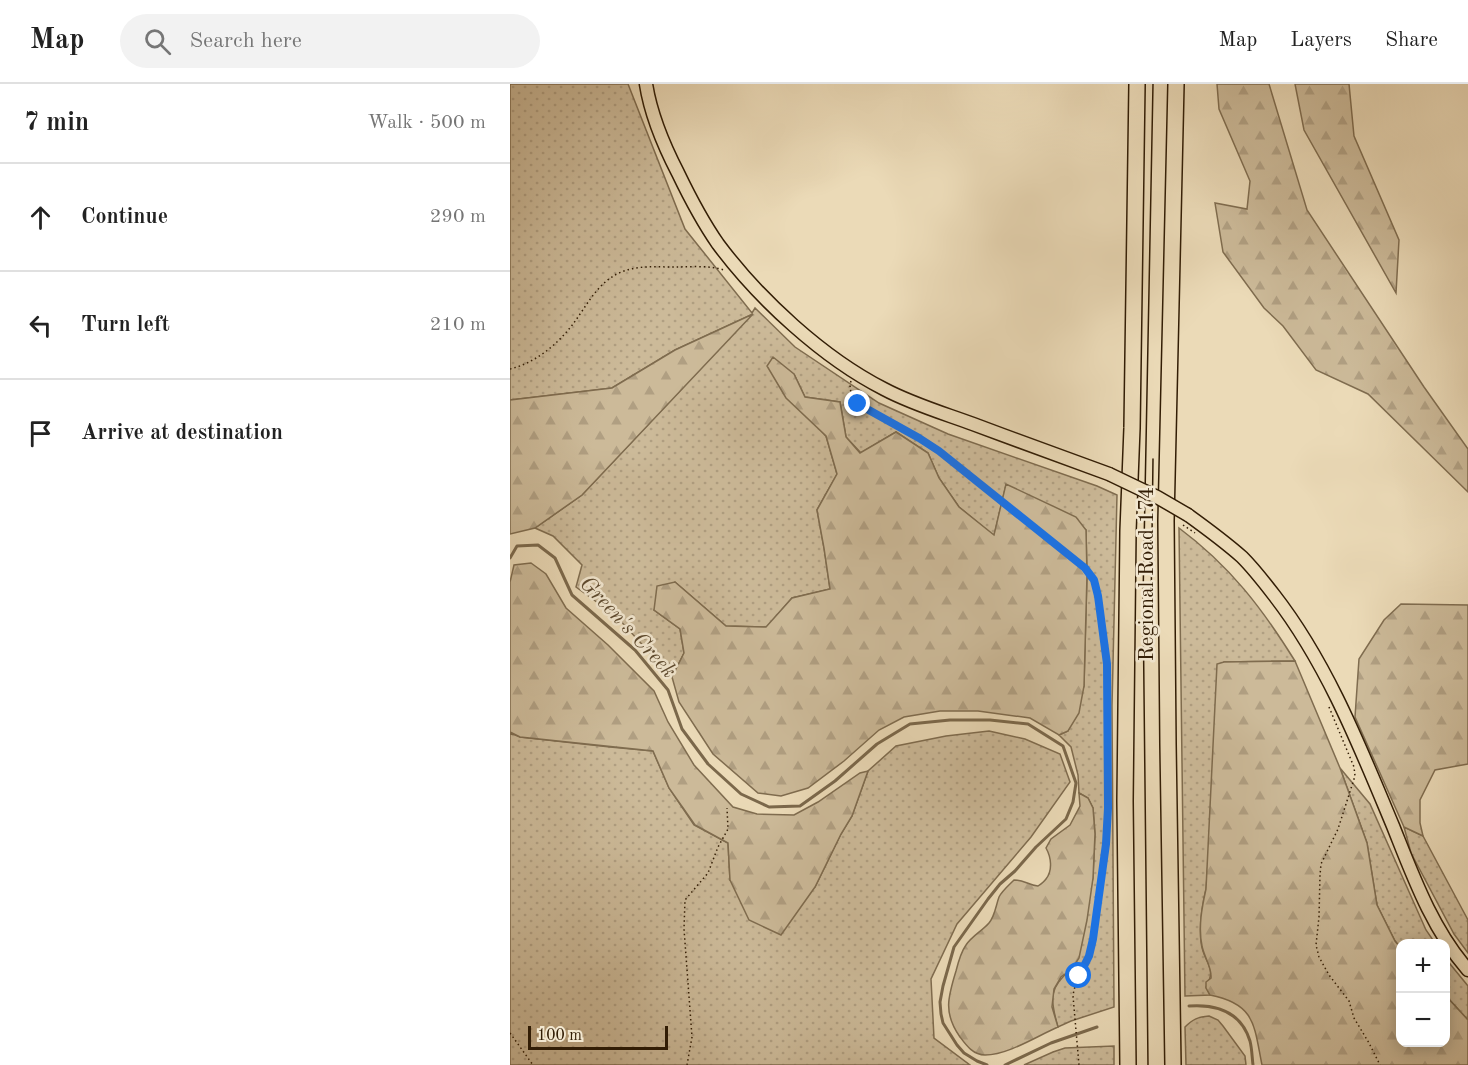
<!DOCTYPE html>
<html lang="en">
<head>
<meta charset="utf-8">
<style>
  :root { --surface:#fff; --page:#f2f2f2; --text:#222; --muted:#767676; --line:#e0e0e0 }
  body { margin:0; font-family:"Old Standard TT",serif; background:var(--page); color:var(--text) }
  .controls { position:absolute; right:18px; bottom:18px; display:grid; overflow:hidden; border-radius:12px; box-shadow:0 3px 15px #0003 }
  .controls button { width:54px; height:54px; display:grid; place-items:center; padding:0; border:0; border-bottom:2px solid var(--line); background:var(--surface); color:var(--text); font:30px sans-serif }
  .scale { position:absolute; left:18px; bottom:15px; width:140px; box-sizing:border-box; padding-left:6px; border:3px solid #321d05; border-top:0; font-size:16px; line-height:21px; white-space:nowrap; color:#321d05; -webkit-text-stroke:4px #f2e7d0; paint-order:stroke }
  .stop { position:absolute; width:18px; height:18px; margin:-14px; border:4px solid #1a73e8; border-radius:50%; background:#fff }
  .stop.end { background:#1a73e8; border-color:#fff; box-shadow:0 2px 6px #0008 }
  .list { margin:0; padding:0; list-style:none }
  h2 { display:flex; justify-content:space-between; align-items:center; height:78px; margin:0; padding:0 24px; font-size:26px }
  h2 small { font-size:20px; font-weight:400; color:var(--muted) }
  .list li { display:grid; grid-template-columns:39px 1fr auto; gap:18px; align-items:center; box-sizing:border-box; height:108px; padding:0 24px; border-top:2px solid var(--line) }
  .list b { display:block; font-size:22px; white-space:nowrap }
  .list em { font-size:20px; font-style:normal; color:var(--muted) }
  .icon { flex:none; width:33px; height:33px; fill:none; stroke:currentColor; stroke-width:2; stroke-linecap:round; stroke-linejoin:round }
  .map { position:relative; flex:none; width:958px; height:981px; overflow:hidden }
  header { display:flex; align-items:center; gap:36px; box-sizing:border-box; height:84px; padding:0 30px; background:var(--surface); border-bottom:2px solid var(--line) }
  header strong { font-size:28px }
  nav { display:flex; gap:33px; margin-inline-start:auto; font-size:21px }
  .search { width:420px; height:54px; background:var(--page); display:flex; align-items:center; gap:15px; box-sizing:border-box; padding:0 21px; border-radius:33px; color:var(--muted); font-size:22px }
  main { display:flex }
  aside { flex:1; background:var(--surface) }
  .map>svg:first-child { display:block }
  .grass { fill:url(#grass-dots); stroke:#7f6c4f; stroke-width:1.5 }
  .forest { fill:url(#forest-firs); stroke:#7f6c4f; stroke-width:1.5 }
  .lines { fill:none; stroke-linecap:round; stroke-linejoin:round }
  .stream { stroke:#7b684b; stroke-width:3 }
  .major-casing { stroke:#321d05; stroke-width:15 }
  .highway-casing { stroke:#321d05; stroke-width:18 }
  .path { stroke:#321d05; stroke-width:1.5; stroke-dasharray:1.5 3; stroke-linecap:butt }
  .major { stroke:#ebdab7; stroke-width:12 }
  .highway { stroke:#ebdab7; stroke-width:15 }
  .tram { stroke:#321d05; stroke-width:1.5 }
  .major-bridge-casing { stroke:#321d05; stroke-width:15; stroke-linecap:butt }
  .path-bridge { stroke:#321d05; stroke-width:1.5; stroke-dasharray:1.5 3; stroke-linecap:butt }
  .major-bridge { stroke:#ebdab7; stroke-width:12 }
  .route { stroke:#1a73e8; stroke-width:8 }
  .labels { text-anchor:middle; stroke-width:5; stroke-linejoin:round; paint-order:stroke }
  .street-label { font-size:21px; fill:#321d05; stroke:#f2e7d0 }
  .water-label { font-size:22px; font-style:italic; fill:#5d492e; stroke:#f2e7d0 }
</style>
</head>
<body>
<header>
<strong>Map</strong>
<div class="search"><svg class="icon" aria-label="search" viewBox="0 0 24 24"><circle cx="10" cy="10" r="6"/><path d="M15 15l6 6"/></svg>Search here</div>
<nav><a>Map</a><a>Layers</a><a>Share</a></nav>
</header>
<main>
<aside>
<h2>7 min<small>Walk · 500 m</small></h2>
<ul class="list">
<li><svg class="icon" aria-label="ahead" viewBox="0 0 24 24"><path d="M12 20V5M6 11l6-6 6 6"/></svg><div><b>Continue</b></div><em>290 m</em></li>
<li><svg class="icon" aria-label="left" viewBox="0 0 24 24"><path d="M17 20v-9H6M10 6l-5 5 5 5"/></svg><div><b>Turn left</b></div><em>210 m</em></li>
<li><svg class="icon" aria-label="arrive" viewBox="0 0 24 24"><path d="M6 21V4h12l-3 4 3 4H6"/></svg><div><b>Arrive at destination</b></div></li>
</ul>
</aside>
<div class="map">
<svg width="958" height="981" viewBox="0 0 958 981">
  <defs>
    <pattern id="grass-dots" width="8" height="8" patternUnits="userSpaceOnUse" patternTransform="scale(1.5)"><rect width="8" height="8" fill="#ccba99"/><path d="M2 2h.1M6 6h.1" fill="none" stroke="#b09f82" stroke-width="1.8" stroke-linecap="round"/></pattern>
    <pattern id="forest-firs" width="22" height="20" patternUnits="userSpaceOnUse" patternTransform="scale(1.5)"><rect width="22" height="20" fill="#ccba99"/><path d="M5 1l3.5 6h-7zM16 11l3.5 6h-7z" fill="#b09f82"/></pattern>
  </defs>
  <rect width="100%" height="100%" fill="#ebdab7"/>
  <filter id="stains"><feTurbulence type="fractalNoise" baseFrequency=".00333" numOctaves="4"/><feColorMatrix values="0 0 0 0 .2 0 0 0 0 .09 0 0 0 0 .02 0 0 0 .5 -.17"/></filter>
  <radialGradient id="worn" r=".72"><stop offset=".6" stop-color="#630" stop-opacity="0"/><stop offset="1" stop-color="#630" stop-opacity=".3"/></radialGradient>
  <path class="grass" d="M 0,0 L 118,0 L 175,145 L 242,229 L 245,224 L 285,263 L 369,319 L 438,350 L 587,402 L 607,411 L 602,622 L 604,923 L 561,937 L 548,943 C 540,916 538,903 562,885 L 583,794 L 585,750 L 583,724 L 578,714 L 569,709 L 568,691 L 561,663 L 549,651 L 558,647 L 574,602 L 577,491 L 576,446 L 496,401 L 484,452 L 449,423 L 429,394 L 418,369 L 386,348 L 351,369 L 336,353 L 330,318 L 295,313 L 284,290 L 308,343 L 316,352 L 327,390 L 307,426 L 314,464 L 320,505 L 282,514 L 257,543 L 216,542 L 165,498 L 144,526 L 170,545 L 174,569 L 162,593 L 106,532 L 66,503 L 72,481 L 43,452 L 25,444 L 72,411 L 241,231 L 165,266 L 102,304 L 0,316 Z
    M 669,444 C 720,482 752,524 785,577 L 714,578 L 696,805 C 692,822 689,840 691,858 C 693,879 708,882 696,903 L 700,911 L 675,912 Z
    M 479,647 L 515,655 L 550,670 L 560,698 L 521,753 L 447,840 L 421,895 L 424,954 L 460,981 L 0,981 L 0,649 L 10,653 L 100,663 L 143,667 L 159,704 L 184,741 L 218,759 L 220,796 L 305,803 L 331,750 L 342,732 L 358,687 L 386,662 L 436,652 Z
    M 830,684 L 860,720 L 916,846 L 925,859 L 890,860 L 890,863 L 885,857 L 867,821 L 857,759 Z
    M 894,743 L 913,752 L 958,836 L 958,869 L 944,850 L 901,769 Z
    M 936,875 L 958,902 L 958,936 L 936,912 Z
    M 699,932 L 708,936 L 713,942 L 735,972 L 736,981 L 676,981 L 675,943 C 683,935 688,933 699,932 Z
    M 604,962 L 604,981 L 514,981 L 543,968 L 555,964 Z"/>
  <path class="forest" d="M 707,0 L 759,0 L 797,126 L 914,303 L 958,365 L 958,408 L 858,310 L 806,286 L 773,242 L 754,224 L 713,168 L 705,119 L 737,125 L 740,97 L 709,25 Z
    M 785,0 L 839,0 L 844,52 L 889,156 L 886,209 L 794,46 Z
    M 243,230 L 72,411 L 25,444 L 0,450 L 0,316 L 102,304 L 165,266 Z
    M 263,273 L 284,290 L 295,313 L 330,318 L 336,353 L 350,369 L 386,348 L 418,369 L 429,394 L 449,423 L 484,451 L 496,400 L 566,433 L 576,446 L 577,491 L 574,602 L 569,629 L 558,647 L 549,651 L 520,634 L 468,627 L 430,627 L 394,633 L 369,646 L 334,677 L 298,704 L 271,712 L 248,709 L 203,670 L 169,618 L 162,593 L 174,569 L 170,545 L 144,526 L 147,502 L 165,498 L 216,542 L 256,543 L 282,514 L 320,505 L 314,464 L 307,426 L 327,390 L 316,352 L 276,314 L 257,282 Z
    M 21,479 L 36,490 L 56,524 L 98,561 L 144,607 L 158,638 L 184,681 L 223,723 L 247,730 L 284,731 L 308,718 L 350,689 L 358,687 L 342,732 L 331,750 L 305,803 L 271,851 L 239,836 L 220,796 L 218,759 L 185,741 L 159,704 L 143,667 L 10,653 L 0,648 L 0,498 L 4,481 Z
    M 891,520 L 958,521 L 958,680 L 925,686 L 910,716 L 910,739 L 913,752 L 894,743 L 845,633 L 849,575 L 874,536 Z
    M 785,577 L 830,684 L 857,759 L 867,821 L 885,857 L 890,863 L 890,958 L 936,958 L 936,912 L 958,936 L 958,981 L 752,981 C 744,942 746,920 700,911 L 696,904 L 696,898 L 701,894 C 702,883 694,873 692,862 C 688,843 692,823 696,805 L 707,580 L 714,578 Z
    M 569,709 L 578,714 L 583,724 L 585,750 L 583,794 L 577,836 L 569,874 L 562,885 L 551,893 L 544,905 L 542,923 L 548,943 C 527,952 498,971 475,971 C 463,971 456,961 450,953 C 433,929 438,913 446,887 C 448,879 451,868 456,861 C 462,852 472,847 479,839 C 485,832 486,821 489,813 C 492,807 499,801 504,796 C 515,796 518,801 528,802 C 531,800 534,798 536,795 C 543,786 541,773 536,764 L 541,755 L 560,741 L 570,722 Z"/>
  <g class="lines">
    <path class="stream" d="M 0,474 L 7,462 L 28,461 L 45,474 L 62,511 L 125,566 L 158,606 L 172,645 L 198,680 L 231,710 L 259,723 L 290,722 L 325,697 L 367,660 L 400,640 L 440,636 L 480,636 L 518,640 L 553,662 L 566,699 L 563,718 L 556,735 L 526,763 L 505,787 L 490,800 L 478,815 L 444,863 L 433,902 L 430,918 L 431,930 L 433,939 L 447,961 L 454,969 L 467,977 L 477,981
      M 679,922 C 707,920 731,928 740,957 C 742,965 742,973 743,981
      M 495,981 L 541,959 L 587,943"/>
    <defs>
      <path id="major" d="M 136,0 C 141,32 153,60 168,89 C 180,114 192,137 208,160 C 249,215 313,274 374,305 C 402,320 433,329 463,340 C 508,357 553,373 599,390
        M 678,431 C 696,444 715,458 732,473 C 744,485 754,498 764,511 C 817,579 850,663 883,742 C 903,792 922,845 958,886"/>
      <path id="highway" d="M 618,981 L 615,717 L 618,447 L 622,344 L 627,0
        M 663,981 L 658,660 L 656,437 L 666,0"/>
    </defs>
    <use href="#major" class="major-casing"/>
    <use href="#highway" class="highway-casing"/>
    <path class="path" d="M 0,285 C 25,279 47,261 63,240 C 76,223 87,199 109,189 C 126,181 145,183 164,183 C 180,183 198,181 214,186
      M 341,297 C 338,306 343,313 348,320 L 409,354 L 429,367 L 575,484 L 584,496 L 588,512 L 597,580 L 598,601 L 598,724 L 595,760 L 581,864 C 576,881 565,895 563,912 L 569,981
      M 819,623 L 844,683 L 845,692 L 828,745 L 811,780 L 810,791 L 809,833 L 806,861 L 809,873 L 819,891 L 839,917 L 844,934 L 859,959 L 870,981
      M 0,949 L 23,981
      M 177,981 L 182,953 L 174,845 L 175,816 L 198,789 L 208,763 L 218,745 L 217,724"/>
    <use href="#major" class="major"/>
    <use href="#highway" class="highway"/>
    <path class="tram" d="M 641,528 L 643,375
      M 638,981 L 633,514 L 643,0"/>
    <defs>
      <path id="major-bridge" d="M 599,390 L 647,413 L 678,431"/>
    </defs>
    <use href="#major-bridge" class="major-bridge-casing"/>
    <path class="path-bridge" d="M 673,441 L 685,449"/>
    <use href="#major-bridge" class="major-bridge"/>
  </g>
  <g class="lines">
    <path class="route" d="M 348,320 L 409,354 L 429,367 L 575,484 L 584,496 L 588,512 L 597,580 L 598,724 L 596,760 L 583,855 L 579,872 L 569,892"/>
  </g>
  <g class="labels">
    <g class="street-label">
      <text transform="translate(636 490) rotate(-90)" y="7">Regional Road 174</text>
    </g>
    <g class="water-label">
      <text transform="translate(119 542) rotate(47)" y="8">Green's Creek</text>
    </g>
  </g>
  <rect width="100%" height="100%" filter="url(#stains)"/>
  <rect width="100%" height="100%" fill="url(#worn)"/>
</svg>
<div class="controls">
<button>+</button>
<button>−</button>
</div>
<div class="scale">100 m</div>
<div class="stop" style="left:569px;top:892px"></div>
<div class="stop end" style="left:348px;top:320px"></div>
</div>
</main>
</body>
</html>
